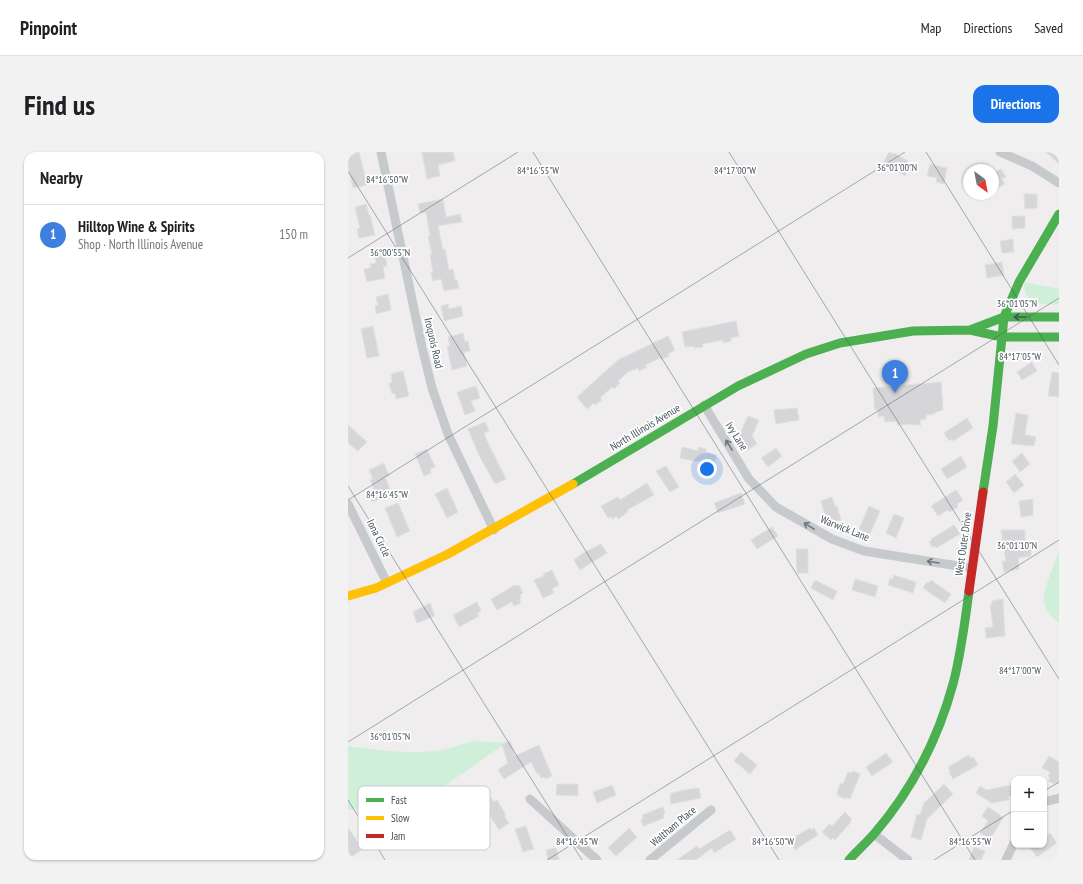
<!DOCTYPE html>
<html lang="en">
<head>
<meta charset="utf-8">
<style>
  :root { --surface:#fff; --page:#f2f2f2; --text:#202124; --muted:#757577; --line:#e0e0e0; --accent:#1a73e8 }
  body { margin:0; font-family:"PT Sans Narrow",sans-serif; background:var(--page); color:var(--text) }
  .controls { position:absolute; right:12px; bottom:12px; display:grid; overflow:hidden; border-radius:8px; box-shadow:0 1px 3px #0004 }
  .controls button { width:36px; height:36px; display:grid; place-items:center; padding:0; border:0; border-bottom:1px solid var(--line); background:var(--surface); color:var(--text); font:20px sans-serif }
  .compass { position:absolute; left:615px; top:12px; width:36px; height:36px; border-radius:50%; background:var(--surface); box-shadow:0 1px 3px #0004; rotate:148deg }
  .you { position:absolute; left:359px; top:317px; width:14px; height:14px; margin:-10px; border:3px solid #fff; border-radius:50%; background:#1a73e8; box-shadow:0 0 0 6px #1a73e833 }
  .badge { display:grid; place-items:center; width:26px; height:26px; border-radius:50%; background:var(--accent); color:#fff; font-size:13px; font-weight:700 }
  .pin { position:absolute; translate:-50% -33px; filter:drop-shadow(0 1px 2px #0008) }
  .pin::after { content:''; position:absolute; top:21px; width:14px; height:12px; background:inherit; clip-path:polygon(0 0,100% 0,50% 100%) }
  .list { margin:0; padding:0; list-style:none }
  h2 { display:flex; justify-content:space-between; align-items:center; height:52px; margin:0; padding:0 16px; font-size:17px }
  h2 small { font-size:13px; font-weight:400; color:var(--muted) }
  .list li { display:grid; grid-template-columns:26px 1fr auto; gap:12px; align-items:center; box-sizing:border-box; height:60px; padding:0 16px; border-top:1px solid var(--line) }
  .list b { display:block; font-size:15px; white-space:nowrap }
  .list p { margin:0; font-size:13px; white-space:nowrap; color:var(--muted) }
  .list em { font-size:13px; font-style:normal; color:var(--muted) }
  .map { position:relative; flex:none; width:711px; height:708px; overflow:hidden; border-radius:12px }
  header { display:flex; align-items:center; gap:24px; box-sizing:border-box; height:56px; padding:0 20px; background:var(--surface); border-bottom:1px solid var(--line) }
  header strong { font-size:19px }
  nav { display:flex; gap:22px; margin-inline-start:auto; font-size:14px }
  .intro { display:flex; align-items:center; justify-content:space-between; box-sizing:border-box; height:96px; padding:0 24px }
  h1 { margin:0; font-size:28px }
  .button { padding:10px 18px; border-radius:12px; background:var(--accent); color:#fff; font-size:14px; font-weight:700 }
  main { display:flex; gap:24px; padding:0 24px }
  aside { flex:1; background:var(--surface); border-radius:12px; box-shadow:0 1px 3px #0004 }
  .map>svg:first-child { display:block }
  .green { fill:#d0efd8 }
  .building { fill:#d6d6d8; stroke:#e0dfe1 }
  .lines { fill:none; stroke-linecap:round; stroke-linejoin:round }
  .street { stroke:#c7cacc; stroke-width:9 }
  .fast { stroke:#4caf50; stroke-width:9 }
  .slow { stroke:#ffc107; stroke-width:9 }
  .jam { stroke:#c62828; stroke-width:9 }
  .oneway { stroke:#44585a }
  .oneway2 { stroke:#6b777d }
  .ticks { fill:none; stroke:#44535b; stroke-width:1; stroke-opacity:0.45 }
  .labels { text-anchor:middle; stroke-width:3.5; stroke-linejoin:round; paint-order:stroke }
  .street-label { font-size:11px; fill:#44535b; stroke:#fff }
  .key { fill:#fff; stroke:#c7cbce; stroke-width:1 }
  .key-label { font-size:11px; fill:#44535b }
  .ticks-label { font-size:10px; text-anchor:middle; fill:#44535b; stroke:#fff; stroke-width:3.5; stroke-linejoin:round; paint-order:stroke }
</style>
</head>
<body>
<header>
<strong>Pinpoint</strong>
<nav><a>Map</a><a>Directions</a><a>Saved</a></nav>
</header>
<div class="intro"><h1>Find us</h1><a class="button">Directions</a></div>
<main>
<aside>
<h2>Nearby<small></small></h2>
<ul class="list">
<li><span class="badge" style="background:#3f7fe0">1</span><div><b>Hilltop Wine &amp; Spirits</b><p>Shop · North Illinois Avenue</p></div><em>150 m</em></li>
</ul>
</aside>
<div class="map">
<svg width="711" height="708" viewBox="0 0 711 708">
  <rect width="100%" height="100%" fill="#efedee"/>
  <path class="green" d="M 676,130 L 711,137 L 711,152 C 693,153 676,153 676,130 Z
    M 711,398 L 711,470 C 703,467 695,454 696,445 C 697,431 707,412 711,398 Z
    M 129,589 L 158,591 L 62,658 L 0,657 L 0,594 C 29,598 58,602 87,599 C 102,597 115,591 129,589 Z"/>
  <path class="building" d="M 0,0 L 11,0 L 19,33 L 5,36 L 0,14 Z
    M 74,0 L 105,0 L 107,9 L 90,13 L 92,24 L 79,27 Z
    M 541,0 L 545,2 L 546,1 L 560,9 L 559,10 L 563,13 L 557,24 L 535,11 Z
    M 698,0 L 711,0 L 711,12 Z
    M 582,12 L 599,16 L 596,32 L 588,30 L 589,26 L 579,24 Z
    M 653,17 L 658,25 L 654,27 L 657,32 L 645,38 L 645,21 Z
    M 676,42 L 689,42 L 689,56 L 677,57 Z
    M 95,47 L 98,65 L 112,62 L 114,70 L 90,74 L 95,98 L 97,97 L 101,118 L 105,117 L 107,128 L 109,128 L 111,136 L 96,139 L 93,127 L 85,129 L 83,121 L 85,120 L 82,103 L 84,103 L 80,84 L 82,84 L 78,60 L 72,61 L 70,52 Z
    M 18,52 L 21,63 L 22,63 L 27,83 L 11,86 L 9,77 L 12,76 L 7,55 Z
    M 664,64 L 677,64 L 677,76 L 664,77 Z
    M 665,87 L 666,100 L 654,101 L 652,89 Z
    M 36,99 L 39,114 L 35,115 L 37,126 L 19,130 L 16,117 L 23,116 L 22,112 L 28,111 L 26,101 Z
    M 654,110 L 656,123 L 639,126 L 637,113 Z
    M 40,142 L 43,158 L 28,162 L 27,154 L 30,153 L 28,145 Z
    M 100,152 L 101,157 L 113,154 L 115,164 L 96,169 L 93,154 Z
    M 388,169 L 391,184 L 383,186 L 383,189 L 375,191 L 375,188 L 354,192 L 355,195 L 346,196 L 346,194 L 337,195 L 334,180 Z
    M 25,174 L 31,204 L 19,206 L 13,177 Z
    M 115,181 L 117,190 L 120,189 L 122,199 L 116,200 L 119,214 L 104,218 L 99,194 L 102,194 L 100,185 Z
    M 320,184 L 327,198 L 320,202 L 321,204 L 313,208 L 312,206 L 297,213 L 299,215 L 291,219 L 290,216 L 280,220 L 270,229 L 272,231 L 266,237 L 264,235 L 252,246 L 254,248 L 247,253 L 246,251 L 239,257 L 229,245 L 270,208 Z
    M 684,210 L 689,219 L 674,228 L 669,220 Z
    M 55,219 L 61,244 L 48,247 L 47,241 L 44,242 L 41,231 L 44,230 L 43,222 Z
    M 704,220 L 711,221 L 711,245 L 700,244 Z
    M 593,230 L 595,258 L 588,260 L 586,262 L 578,263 L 578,267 L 572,268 L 573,273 L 565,273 L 565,272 L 549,273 L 549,269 L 537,270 L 536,264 L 530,265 L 530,258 L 527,258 L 525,236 Z
    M 128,234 L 132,246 L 123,249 L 127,259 L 117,263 L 109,240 Z
    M 449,256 L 451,268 L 428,272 L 426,258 Z
    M 668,261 L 680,263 L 677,283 L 688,285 L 686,294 L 663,292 Z
    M 400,264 L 411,268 L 404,284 L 409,292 L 400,298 L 393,287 L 390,286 Z
    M 619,266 L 625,276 L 605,289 L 604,287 L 601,289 L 596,281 Z
    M 137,270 L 141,279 L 136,281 L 139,289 L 158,327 L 147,332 L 132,305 L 120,277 Z
    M 0,273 L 19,290 L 10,299 L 0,291 Z
    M 334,295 L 350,299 L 350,295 L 358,297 L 358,300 L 369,303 L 366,313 L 332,306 Z
    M 428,296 L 434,304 L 420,315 L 413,306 Z
    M 79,297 L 87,315 L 82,317 L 83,321 L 76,324 L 67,302 Z
    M 674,301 L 682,312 L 672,320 L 664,309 Z
    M 613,304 L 619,315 L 599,327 L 593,317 Z
    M 36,311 L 41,324 L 37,325 L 42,337 L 30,342 L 32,347 L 24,350 L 21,342 L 27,339 L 22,328 L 25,327 L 21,318 Z
    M 318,314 L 331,335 L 322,340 L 308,319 Z
    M 667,322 L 676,333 L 666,341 L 658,330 Z
    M 299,331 L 306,343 L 279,358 L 280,360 L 270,367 L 269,364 L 264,367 L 263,364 L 260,366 L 253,354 L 270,345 L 272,348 Z
    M 99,336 L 110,360 L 99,366 L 87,342 Z
    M 608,338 L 615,348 L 609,352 L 610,355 L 601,360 L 600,358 L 590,364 L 583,354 Z
    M 393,341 L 397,352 L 370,361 L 366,351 Z
    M 484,345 L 487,355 L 489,354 L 493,368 L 489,369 L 490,372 L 483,374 L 483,371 L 479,372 L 473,349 Z
    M 685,347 L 685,363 L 673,365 L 671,349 Z
    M 50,351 L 62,379 L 49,385 L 37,356 Z
    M 521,354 L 532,359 L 522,382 L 511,377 Z
    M 546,362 L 556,366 L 548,386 L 538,381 Z
    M 606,373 L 612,382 L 588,396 L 587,394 L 585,396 L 581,390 L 584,388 L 583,387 Z
    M 424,375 L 430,384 L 409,397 L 403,388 Z
    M 653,378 L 677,378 L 677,397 L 683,397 L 683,404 L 670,406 L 671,417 L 656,420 L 654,409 L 658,409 Z
    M 253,392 L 259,401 L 232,418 L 226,408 L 235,401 Z
    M 448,397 L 460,397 L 460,421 L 449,421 Z
    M 204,418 L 211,433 L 204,437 L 206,441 L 195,446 L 186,428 L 196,424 L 195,422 Z
    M 546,423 L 568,430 L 565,441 L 540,433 L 542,426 L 545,427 Z
    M 507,427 L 530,434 L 527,445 L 504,438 Z
    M 467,428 L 489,439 L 485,448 L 463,436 Z
    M 583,428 L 603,442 L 597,451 L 575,436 L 579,430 L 581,431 Z
    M 167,433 L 168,434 L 171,433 L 175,441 L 172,443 L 173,446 L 171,447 L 173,451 L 166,454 L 164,450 L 149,458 L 143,447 Z
    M 655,447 L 657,484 L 638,486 L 637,476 L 645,475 L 642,453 L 644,452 L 644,449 Z
    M 129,450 L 133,459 L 129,462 L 131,464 L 111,475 L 105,463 Z
    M 82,451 L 87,464 L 69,471 L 65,460 Z
    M 162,589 L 167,604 L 191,593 L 204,624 L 197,627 L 196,625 L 193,626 L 191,621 L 189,622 L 183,610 L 156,627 L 150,618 L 160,611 L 154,592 Z
    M 393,600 L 409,613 L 402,622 L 386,609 Z
    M 538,601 L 545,610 L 524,624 L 518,615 Z
    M 621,603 L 622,606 L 625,605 L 630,613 L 605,627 L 601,620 L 602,619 L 600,615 Z
    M 701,604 L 711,610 L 711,632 L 708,630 L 706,632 L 700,629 L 702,626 L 700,625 L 702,620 L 694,616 Z
    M 505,619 L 512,622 L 502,647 L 498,645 L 498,647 L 491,644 L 489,641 L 492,631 L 495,632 L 500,620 L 504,621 Z
    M 209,632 L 230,632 L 230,644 L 208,643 Z
    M 596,632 L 605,642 L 579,667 L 573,688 L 563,685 L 569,662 L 572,663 L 576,651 Z
    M 264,633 L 268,643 L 249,651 L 245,640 Z
    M 663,633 L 663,634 L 666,633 L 666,641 L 664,642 L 665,644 L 660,645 L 661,648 L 644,651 L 628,641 L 632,634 L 639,638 Z
    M 347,636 L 347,637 L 351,636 L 353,646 L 323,652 L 322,644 L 323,644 L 323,641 Z
    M 142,644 L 146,650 L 149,648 L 158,663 L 156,664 L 161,671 L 151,678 L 133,650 Z
    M 315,655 L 317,662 L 315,663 L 316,666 L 295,674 L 293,668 L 295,667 L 294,663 Z
    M 640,655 L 652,663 L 652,664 L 655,666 L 642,687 L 632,681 L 640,669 L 634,664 Z
    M 497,660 L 504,667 L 502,669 L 503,670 L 487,688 L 485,686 L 483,688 L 474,680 L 481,672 L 484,674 Z
    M 178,674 L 186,697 L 175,700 L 167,677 Z
    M 0,676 L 15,697 L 3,705 L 0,701 Z
    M 281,676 L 289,685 L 268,704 L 260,696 Z
    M 462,676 L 463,678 L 466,676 L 470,683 L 447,698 L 441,688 Z
    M 382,678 L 388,687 L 366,701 L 364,696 L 348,708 L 329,708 L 349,694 L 351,697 Z
    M 702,681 L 709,691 L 689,705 L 682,696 L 687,693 L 696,693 L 696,686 Z
    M 626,695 L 637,699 L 633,708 L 621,708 Z
    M 208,696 L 211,708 L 200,708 L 198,698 Z"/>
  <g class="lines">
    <path class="street" d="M 33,0 L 74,195 L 84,236 L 100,282 L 146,378
      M 652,0 L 684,14 L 711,31
      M 356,253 L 401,327 L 428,355 L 484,387 L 516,399 L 623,416
      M 0,352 L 39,431
      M 182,647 L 249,708
      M 696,650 L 711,646
      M 526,682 L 560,708
      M 302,708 L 363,658
      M 658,708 L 666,691"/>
    <path class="fast" d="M 622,178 L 656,165 L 711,165
      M 225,332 L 390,234 L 458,202 L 492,191 L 565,179 L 622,178 L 654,185 L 711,185
      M 635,340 L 645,274 L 656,165 L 671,130 L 711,62
      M 501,708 C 509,699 518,691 526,682 C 563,639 590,587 605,532 C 613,502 617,470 621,439"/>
    <path class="slow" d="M 0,444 L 28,436 L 100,402 L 225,332"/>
    <path class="jam" d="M 621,439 L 635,340"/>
  </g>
  <defs><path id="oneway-shaft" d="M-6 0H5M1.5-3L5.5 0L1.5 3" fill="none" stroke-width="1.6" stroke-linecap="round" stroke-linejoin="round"/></defs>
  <use class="oneway" href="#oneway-shaft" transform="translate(672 165) rotate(180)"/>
  <g class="oneway2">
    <use href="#oneway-shaft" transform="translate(381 293) rotate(-122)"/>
    <use href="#oneway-shaft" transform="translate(461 374) rotate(-149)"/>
    <use href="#oneway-shaft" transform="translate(585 410) rotate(-171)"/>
  </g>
  <path class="ticks" d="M 185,0 L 627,708M 381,0 L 711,527M 578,0 L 711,213M 0,19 L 431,708M 0,106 L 170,0M 0,334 L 234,708M 0,348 L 557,0M 0,590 L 711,146M 696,639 L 711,630M 0,648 L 37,708M 199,708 L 711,388M 586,708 L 666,658"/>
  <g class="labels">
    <g class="street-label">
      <text transform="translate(86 191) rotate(77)" y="4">Iroquois Road</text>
      <text transform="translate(297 275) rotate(-31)" y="4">North Illinois Avenue</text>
      <text transform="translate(389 284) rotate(58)" y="4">Ivy Lane</text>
      <text transform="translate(497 376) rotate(22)" y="4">Warwick Lane</text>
      <text transform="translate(31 386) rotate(64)" y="4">Iona Circle</text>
      <text transform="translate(615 392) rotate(-82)" y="4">West Outer Drive</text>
      <text transform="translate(325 674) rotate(-40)" y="4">Waltham Place</text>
    </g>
  </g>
  <rect x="10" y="634" width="132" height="64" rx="6" class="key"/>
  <rect x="18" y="646" width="18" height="4" fill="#4caf50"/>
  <rect x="18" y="664" width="18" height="4" fill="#ffc107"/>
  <rect x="18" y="682" width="18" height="4" fill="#c62828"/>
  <g class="key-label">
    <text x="43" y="652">Fast</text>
    <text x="43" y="670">Slow</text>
    <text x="43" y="688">Jam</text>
  </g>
  <g class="ticks-label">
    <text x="549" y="19">36°01'00"N</text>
    <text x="190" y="22">84°16'55"W</text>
    <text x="387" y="22">84°17'00"W</text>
    <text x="39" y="31">84°16'50"W</text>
    <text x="42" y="104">36°00'55"N</text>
    <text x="669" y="155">36°01'05"N</text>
    <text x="672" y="208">84°17'05"W</text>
    <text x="39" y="346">84°16'45"W</text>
    <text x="669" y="397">36°01'10"N</text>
    <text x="672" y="522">84°17'00"W</text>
    <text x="42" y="588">36°01'05"N</text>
    <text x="229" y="693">84°16'45"W</text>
    <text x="425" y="693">84°16'50"W</text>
    <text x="622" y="693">84°16'55"W</text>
  </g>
</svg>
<div class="controls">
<button>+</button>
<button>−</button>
</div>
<svg class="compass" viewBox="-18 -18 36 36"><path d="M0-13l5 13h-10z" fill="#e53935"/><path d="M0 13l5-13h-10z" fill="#757577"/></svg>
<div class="you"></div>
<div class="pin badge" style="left:547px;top:241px;background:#3f7fe0">1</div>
</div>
</main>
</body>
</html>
